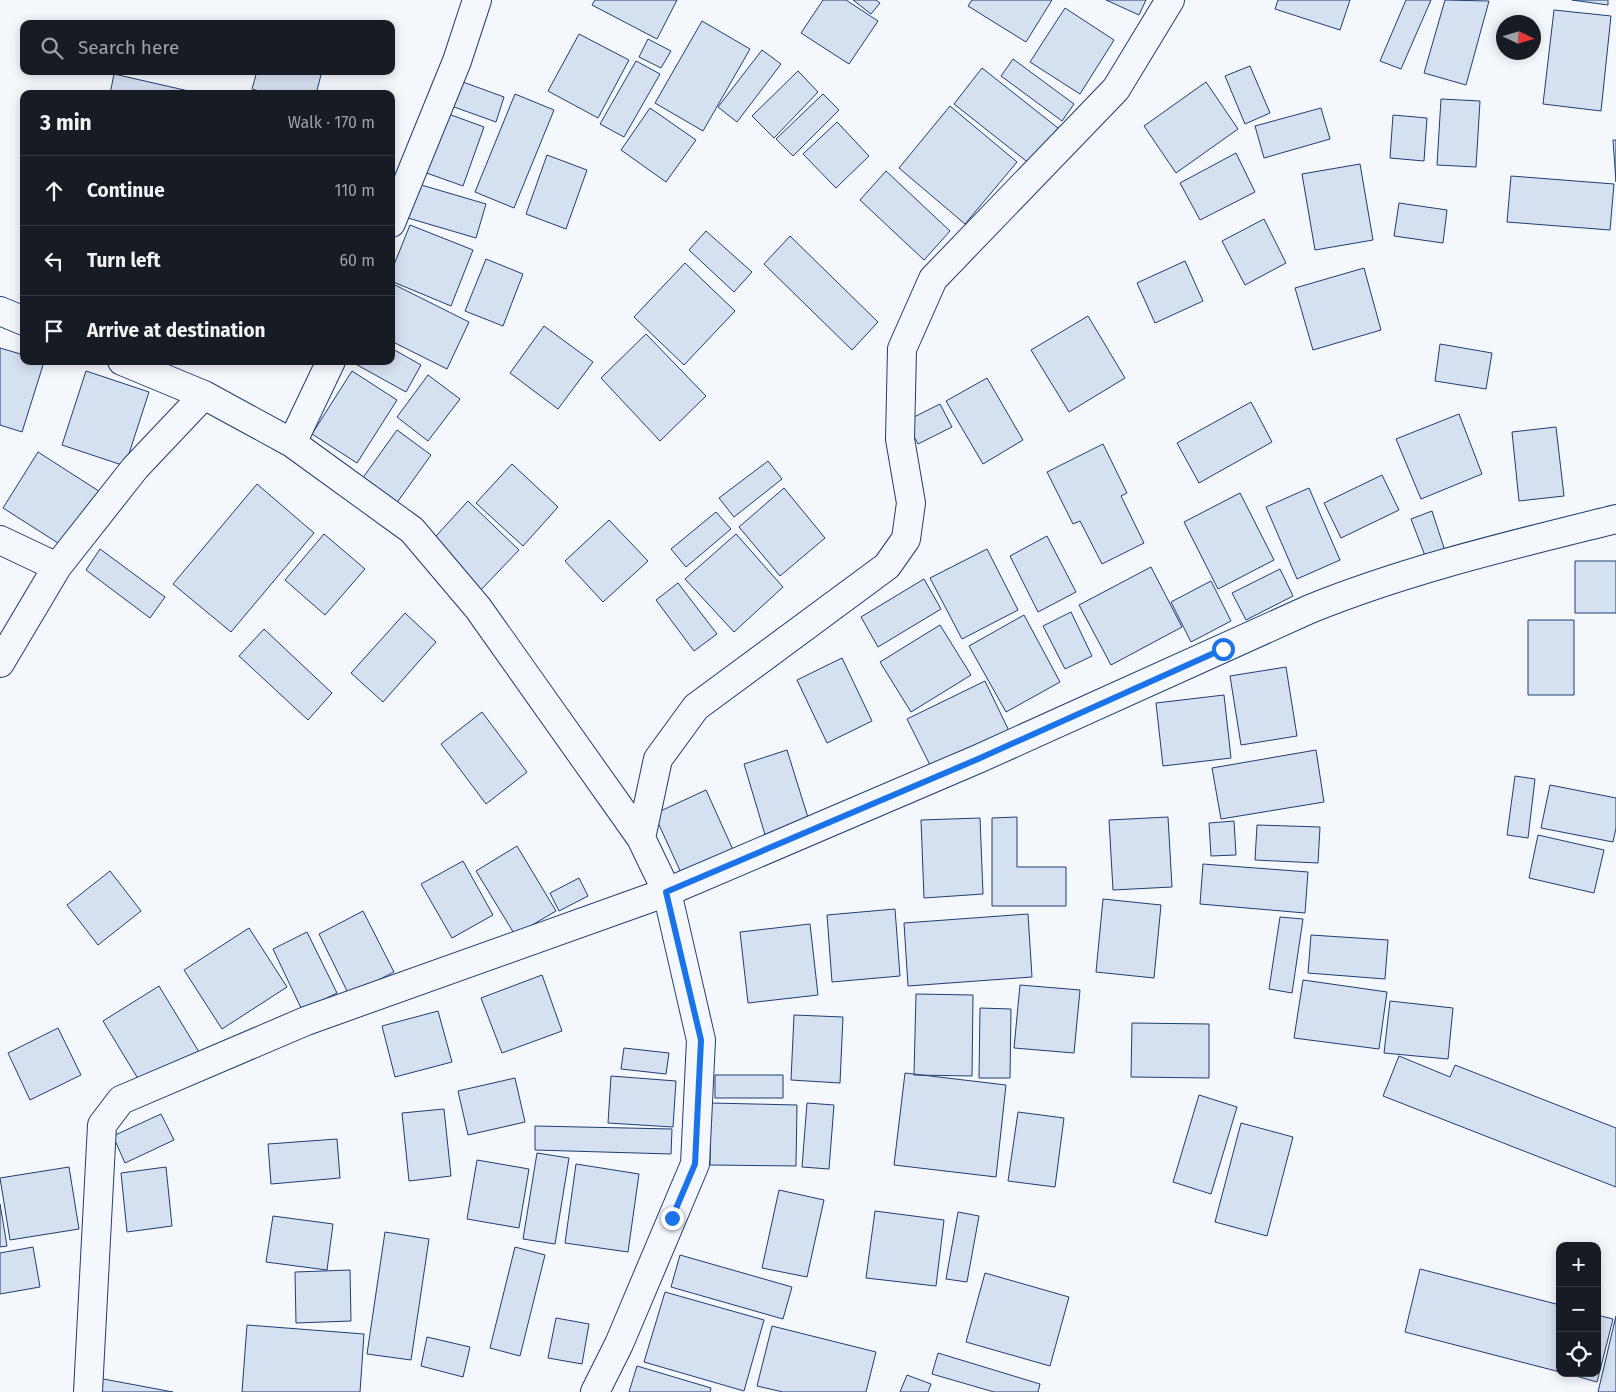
<!DOCTYPE html>
<html lang="en">
<head>
<meta charset="utf-8">
<style>
  :root { --surface:#171b24; --page:#20242c; --text:#f1f3f6; --muted:#9ea1a6; --line:#363941 }
  body { margin:0; font-family:"Fira Sans",sans-serif; background:var(--page); color:var(--text) }
  .controls { position:absolute; right:15px; bottom:15px; display:grid; overflow:hidden; border-radius:10px; box-shadow:0 2px 12px #0003 }
  .controls button { width:45px; height:45px; display:grid; place-items:center; padding:0; border:0; border-bottom:1px solid var(--line); background:var(--surface); color:var(--text); font:25px sans-serif }
  .compass { position:absolute; left:1496px; top:15px; width:45px; height:45px; border-radius:50%; background:var(--surface); box-shadow:0 2px 12px #0003; rotate:94deg }
  .stop { position:absolute; width:15px; height:15px; margin:-11px; border:4px solid #1a73e8; border-radius:50%; background:#fff }
  .stop.end { background:#1a73e8; border-color:#fff; box-shadow:0 1px 5px #0008 }
  .list { margin:0; padding:0; list-style:none }
  h2 { display:flex; justify-content:space-between; align-items:center; height:65px; margin:0; padding:0 20px; font-size:21px }
  h2 small { font-size:16px; font-weight:400; color:var(--muted) }
  .list li { display:grid; grid-template-columns:32px 1fr auto; gap:15px; align-items:center; box-sizing:border-box; height:70px; padding:0 20px; border-top:1px solid var(--line) }
  .list b { display:block; font-size:19px; white-space:nowrap }
  .list em { font-size:16px; font-style:normal; color:var(--muted) }
  .icon { flex:none; width:28px; height:28px; fill:none; stroke:currentColor; stroke-width:2; stroke-linecap:round; stroke-linejoin:round }
  .map { position:relative; flex:none; width:1616px; height:1392px; overflow:hidden }
  .search { position:absolute; background:var(--surface); box-shadow:0 2px 12px #0003; left:20px; top:20px; width:375px; height:55px; display:flex; align-items:center; gap:12px; box-sizing:border-box; padding:0 18px; border-radius:10px; color:var(--muted); font-size:19px }
  .panel { position:absolute; background:var(--surface); box-shadow:0 2px 12px #0003; left:20px; top:90px; width:375px; height:275px; border-radius:10px }
  .map>svg:first-child { display:block }
  .building { fill:#d5e0f0; stroke:#1d3f73 }
  .lines { fill:none; stroke-linecap:round; stroke-linejoin:round }
  .minor-casing { stroke:#1d3f73; stroke-width:30 }
  .minor { stroke:#f4f7fb; stroke-width:28 }
  .route { stroke:#1a73e8; stroke-width:6 }
</style>
</head>
<body>
<div class="map">
<svg width="1616" height="1392" viewBox="0 0 1616 1392">
  <rect width="100%" height="100%" fill="#f4f7fb"/>
  <path class="building" d="M 595,0 L 677,0 L 657,39 L 592,5 Z
    M 823,0 L 846,0 L 878,21 L 849,64 L 801,33 Z
    M 853,0 L 876,0 L 880,3 L 871,14 Z
    M 972,0 L 1052,0 L 1026,42 L 968,6 Z
    M 1106,0 L 1146,0 L 1139,15 Z
    M 1278,0 L 1350,0 L 1340,30 L 1275,9 Z
    M 1406,0 L 1431,0 L 1401,69 L 1380,61 Z
    M 1445,0 L 1489,1 L 1466,85 L 1424,73 Z
    M 1572,0 L 1608,0 L 1608,5 Z
    M 1065,8 L 1114,40 L 1080,94 L 1030,62 Z
    M 1554,10 L 1611,16 L 1601,111 L 1543,104 Z
    M 702,21 L 750,49 L 703,131 L 655,103 Z
    M 579,34 L 629,60 L 598,118 L 548,91 Z
    M 648,39 L 671,51 L 661,68 L 639,57 Z
    M 762,50 L 781,64 L 737,122 L 718,107 Z
    M 1013,59 L 1074,104 L 1062,121 L 1001,76 Z
    M 636,61 L 660,74 L 624,137 L 600,124 Z
    M 1250,66 L 1270,113 L 1245,124 L 1225,76 Z
    M 982,68 L 1058,128 L 1030,164 L 954,104 Z
    M 257,71 L 322,71 L 316,94 L 269,94 L 252,89 Z
    M 798,71 L 818,92 L 774,138 L 752,116 Z
    M 114,74 L 193,92 L 193,94 L 110,94 Z
    M 452,78 L 504,97 L 496,122 L 443,103 Z
    M 1206,82 L 1238,129 L 1176,173 L 1144,126 Z
    M 515,94 L 554,110 L 514,208 L 475,192 Z
    M 823,94 L 839,110 L 793,156 L 776,139 Z
    M 1441,99 L 1480,101 L 1476,167 L 1437,165 Z
    M 950,106 L 1017,162 L 965,224 L 899,168 Z
    M 650,108 L 696,140 L 666,182 L 621,150 Z
    M 1321,108 L 1330,139 L 1264,158 L 1255,126 Z
    M 443,112 L 484,127 L 463,186 L 421,171 Z
    M 1393,115 L 1427,118 L 1424,161 L 1390,158 Z
    M 837,122 L 869,156 L 836,188 L 803,154 Z
    M 1613,140 L 1616,140 L 1616,182 Z
    M 1236,153 L 1255,192 L 1200,220 L 1180,183 Z
    M 547,155 L 587,170 L 566,229 L 526,214 Z
    M 1360,164 L 1373,240 L 1315,250 L 1302,174 Z
    M 886,171 L 950,231 L 924,260 L 860,200 Z
    M 1511,176 L 1614,184 L 1610,230 L 1507,222 Z
    M 418,184 L 486,204 L 476,238 L 408,218 Z
    M 1399,203 L 1447,210 L 1443,243 L 1394,236 Z
    M 1264,219 L 1286,263 L 1245,285 L 1222,241 Z
    M 410,225 L 473,250 L 451,306 L 391,281 L 391,272 Z
    M 706,231 L 752,272 L 734,292 L 689,250 Z
    M 790,236 L 878,322 L 852,350 L 764,264 Z
    M 486,259 L 523,274 L 503,326 L 465,311 Z
    M 1185,261 L 1203,301 L 1155,323 L 1137,283 Z
    M 685,263 L 735,311 L 684,365 L 634,317 Z
    M 1364,268 L 1381,330 L 1313,350 L 1295,288 Z
    M 391,283 L 469,322 L 447,369 L 391,341 Z
    M 1088,316 L 1125,378 L 1069,412 L 1031,350 Z
    M 544,326 L 593,362 L 558,409 L 510,373 Z
    M 646,334 L 706,396 L 660,441 L 601,378 Z
    M 1440,344 L 1492,353 L 1486,389 L 1435,381 Z
    M 0,348 L 24,355 L 24,361 L 44,362 L 22,432 L 0,425 Z
    M 391,348 L 421,365 L 406,392 L 350,361 L 391,361 Z
    M 86,371 L 149,392 L 125,466 L 62,445 Z
    M 352,371 L 397,400 L 357,463 L 312,434 Z
    M 428,375 L 460,399 L 428,441 L 397,417 Z
    M 987,378 L 1023,440 L 983,464 L 946,401 Z
    M 1251,402 L 1272,442 L 1199,483 L 1177,443 Z
    M 940,404 L 952,427 L 918,444 L 906,421 Z
    M 1459,414 L 1482,474 L 1421,499 L 1396,439 Z
    M 1556,427 L 1564,496 L 1519,501 L 1512,432 Z
    M 397,430 L 431,455 L 396,504 L 362,479 Z
    M 1103,444 L 1127,493 L 1121,496 L 1144,543 L 1102,564 L 1080,521 L 1073,524 L 1047,472 Z
    M 38,452 L 105,495 L 69,550 L 3,508 Z
    M 768,461 L 782,479 L 734,517 L 719,498 Z
    M 512,464 L 558,507 L 523,546 L 476,503 Z
    M 1382,475 L 1399,510 L 1341,538 L 1324,503 Z
    M 257,484 L 314,533 L 231,632 L 173,584 Z
    M 784,488 L 825,538 L 780,576 L 739,527 Z
    M 1309,488 L 1340,560 L 1297,579 L 1266,507 Z
    M 1240,493 L 1274,560 L 1218,589 L 1184,522 Z
    M 468,501 L 519,550 L 477,594 L 427,546 Z
    M 1432,511 L 1446,554 L 1427,561 L 1411,519 Z
    M 716,512 L 731,529 L 686,567 L 671,549 Z
    M 609,520 L 648,561 L 603,602 L 565,561 Z
    M 324,534 L 365,569 L 325,615 L 285,580 Z
    M 736,534 L 783,587 L 734,632 L 685,579 Z
    M 1047,536 L 1076,592 L 1038,612 L 1010,556 Z
    M 100,549 L 165,597 L 150,618 L 86,570 Z
    M 987,549 L 1018,610 L 962,639 L 930,578 Z
    M 1575,561 L 1616,561 L 1616,613 L 1575,613 Z
    M 1151,567 L 1182,627 L 1111,665 L 1079,605 Z
    M 1280,569 L 1293,596 L 1246,620 L 1232,593 Z
    M 924,579 L 941,609 L 878,647 L 861,617 Z
    M 1211,581 L 1231,621 L 1191,642 L 1171,602 Z
    M 678,583 L 717,634 L 694,651 L 656,600 Z
    M 1071,612 L 1092,656 L 1065,669 L 1043,626 Z
    M 405,613 L 436,642 L 383,702 L 351,673 Z
    M 1024,615 L 1060,682 L 1006,712 L 969,646 Z
    M 1528,620 L 1574,620 L 1574,695 L 1528,695 Z
    M 940,625 L 971,675 L 911,712 L 880,662 Z
    M 264,629 L 332,693 L 308,720 L 239,656 Z
    M 842,658 L 872,721 L 827,743 L 797,680 Z
    M 1286,667 L 1297,736 L 1241,745 L 1230,676 Z
    M 985,681 L 1010,733 L 933,771 L 907,719 Z
    M 1224,695 L 1231,758 L 1163,766 L 1156,703 Z
    M 482,712 L 527,772 L 486,804 L 441,744 Z
    M 787,750 L 810,824 L 766,838 L 744,764 Z
    M 1316,750 L 1324,802 L 1221,819 L 1212,768 Z
    M 1515,776 L 1535,779 L 1528,838 L 1507,835 Z
    M 1550,785 L 1616,798 L 1616,828 L 1613,842 L 1541,828 Z
    M 706,790 L 734,852 L 683,877 L 654,814 Z
    M 1017,817 L 1017,867 L 1066,867 L 1066,906 L 992,906 L 992,818 Z
    M 1168,817 L 1172,887 L 1113,890 L 1109,820 Z
    M 980,818 L 983,894 L 924,898 L 921,820 Z
    M 1234,821 L 1236,855 L 1211,856 L 1209,823 Z
    M 1257,825 L 1320,827 L 1318,863 L 1255,860 Z
    M 1538,835 L 1604,850 L 1594,893 L 1529,878 Z
    M 517,846 L 556,911 L 515,935 L 476,871 Z
    M 463,861 L 493,915 L 452,938 L 421,884 Z
    M 1203,864 L 1308,872 L 1305,913 L 1200,904 Z
    M 110,871 L 141,911 L 98,945 L 67,905 Z
    M 579,878 L 588,896 L 559,911 L 550,893 Z
    M 1103,899 L 1161,905 L 1154,978 L 1096,972 Z
    M 895,909 L 900,976 L 832,982 L 827,915 Z
    M 363,911 L 394,972 L 349,995 L 319,934 Z
    M 1028,914 L 1032,977 L 908,986 L 904,923 Z
    M 1280,917 L 1303,919 L 1292,993 L 1269,989 Z
    M 810,924 L 818,995 L 748,1003 L 740,932 Z
    M 249,928 L 287,987 L 222,1029 L 184,970 Z
    M 307,932 L 337,993 L 302,1010 L 273,949 Z
    M 1311,935 L 1388,940 L 1385,979 L 1308,973 Z
    M 542,975 L 562,1031 L 502,1053 L 481,998 Z
    M 1303,980 L 1387,992 L 1379,1049 L 1294,1038 Z
    M 1020,985 L 1080,990 L 1074,1053 L 1014,1048 Z
    M 159,986 L 199,1052 L 143,1087 L 103,1021 Z
    M 916,994 L 973,995 L 972,1076 L 914,1075 Z
    M 1390,1001 L 1453,1008 L 1448,1059 L 1384,1053 Z
    M 980,1008 L 1011,1009 L 1010,1078 L 979,1078 Z
    M 438,1011 L 452,1062 L 395,1077 L 382,1026 Z
    M 794,1015 L 843,1017 L 840,1083 L 791,1080 Z
    M 1132,1023 L 1209,1024 L 1209,1078 L 1131,1077 Z
    M 58,1028 L 81,1075 L 30,1100 L 8,1053 Z
    M 624,1048 L 669,1053 L 666,1074 L 621,1069 Z
    M 1399,1056 L 1450,1077 L 1455,1065 L 1616,1128 L 1616,1187 L 1383,1096 Z
    M 905,1073 L 1006,1085 L 996,1177 L 894,1165 Z
    M 715,1075 L 783,1075 L 783,1098 L 715,1098 Z
    M 611,1076 L 676,1081 L 673,1127 L 608,1123 Z
    M 515,1078 L 525,1122 L 468,1135 L 458,1091 Z
    M 1199,1095 L 1237,1107 L 1211,1194 L 1173,1182 Z
    M 711,1103 L 797,1105 L 796,1166 L 710,1165 Z
    M 807,1103 L 834,1105 L 829,1169 L 802,1167 Z
    M 444,1109 L 451,1176 L 409,1181 L 402,1113 Z
    M 1018,1112 L 1064,1118 L 1055,1187 L 1008,1181 Z
    M 161,1114 L 174,1140 L 125,1163 L 113,1136 Z
    M 1241,1123 L 1293,1137 L 1267,1236 L 1215,1222 Z
    M 535,1126 L 672,1129 L 671,1154 L 535,1150 Z
    M 337,1139 L 340,1178 L 271,1184 L 268,1144 Z
    M 537,1153 L 569,1158 L 555,1244 L 523,1239 Z
    M 477,1160 L 529,1169 L 519,1228 L 467,1219 Z
    M 576,1164 L 639,1174 L 628,1252 L 565,1243 Z
    M 69,1167 L 79,1229 L 10,1240 L 0,1178 Z
    M 166,1167 L 172,1226 L 127,1232 L 121,1173 Z
    M 779,1190 L 824,1200 L 807,1277 L 762,1268 Z
    M 0,1204 L 7,1246 L 0,1247 Z
    M 875,1211 L 944,1220 L 936,1286 L 866,1278 Z
    M 958,1212 L 979,1216 L 967,1282 L 946,1279 Z
    M 273,1216 L 333,1224 L 327,1270 L 266,1262 Z
    M 385,1232 L 429,1239 L 411,1360 L 367,1354 Z
    M 33,1247 L 40,1287 L 0,1294 L 0,1253 Z
    M 515,1247 L 545,1255 L 520,1356 L 490,1348 Z
    M 680,1255 L 792,1287 L 783,1319 L 671,1287 Z
    M 1420,1269 L 1560,1305 L 1560,1372 L 1405,1332 Z
    M 350,1270 L 351,1321 L 296,1323 L 295,1272 Z
    M 985,1273 L 1069,1297 L 1050,1366 L 966,1342 Z
    M 665,1292 L 764,1320 L 744,1391 L 644,1362 Z
    M 1597,1315 L 1613,1319 L 1597,1382 L 1565,1373 L 1597,1373 Z
    M 1616,1316 L 1616,1392 L 1598,1392 Z
    M 556,1318 L 589,1324 L 582,1364 L 548,1358 Z
    M 247,1325 L 364,1334 L 360,1392 L 242,1392 Z
    M 772,1326 L 876,1352 L 866,1392 L 783,1392 L 757,1386 Z
    M 427,1337 L 470,1347 L 463,1377 L 421,1366 Z
    M 938,1353 L 1040,1384 L 1038,1392 L 994,1392 L 932,1374 Z
    M 637,1366 L 711,1388 L 710,1392 L 629,1392 Z
    M 907,1375 L 931,1384 L 928,1392 L 900,1392 Z
    M 98,1378 L 173,1392 L 95,1392 Z"/>
  <g class="lines">
    <defs>
      <path id="minor" d="M 391,223 L 457,61 L 477,0
        M 0,311 L 24,321
        M 122,361 L 204,395 L 292,443 L 412,530 L 478,608 L 641,838
        M 292,443 L 331,361
        M 0,540 L 57,567
        M 0,663 L 57,567 L 135,468 L 204,395
        M 88,1392 L 102,1125 L 121,1100 L 306,1021 L 667,892 L 641,838 L 658,759 L 696,707 L 887,566 L 906,539 L 911,503 L 900,439 L 902,349 L 933,279 L 1116,89 L 1170,0
        M 595,1392 L 619,1344 L 695,1164 L 701,1040 L 667,892 L 978,759 L 1310,609 C 1409,569 1512,545 1616,519"/>
    </defs>
    <use href="#minor" class="minor-casing"/>
    <use href="#minor" class="minor"/>
  </g>
  <g class="lines">
    <path class="route" d="M 672,1218 L 695,1164 L 701,1040 L 666,892 L 978,759 L 1223,649"/>
  </g>
</svg>
<div class="controls">
<button>+</button>
<button>−</button>
<button><svg class="icon" aria-label="locate" viewBox="0 0 24 24"><circle cx="12" cy="12" r="6"/><path d="M12 2v4M12 18v4M2 12h4M18 12h4"/></svg></button>
</div>
<svg class="compass" viewBox="-18 -18 36 36"><path d="M0-13l5 13h-10z" fill="#e53935"/><path d="M0 13l5-13h-10z" fill="#9ea1a6"/></svg>
<div class="stop" style="left:1223px;top:649px"></div>
<div class="stop end" style="left:672px;top:1218px"></div>
<div class="search"><svg class="icon" aria-label="search" viewBox="0 0 24 24"><circle cx="10" cy="10" r="6"/><path d="M15 15l6 6"/></svg>Search here</div>
<section class="panel">
<h2>3 min<small>Walk · 170 m</small></h2>
<ul class="list">
<li><svg class="icon" aria-label="ahead" viewBox="0 0 24 24"><path d="M12 20V5M6 11l6-6 6 6"/></svg><div><b>Continue</b></div><em>110 m</em></li>
<li><svg class="icon" aria-label="left" viewBox="0 0 24 24"><path d="M17 20v-9H6M10 6l-5 5 5 5"/></svg><div><b>Turn left</b></div><em>60 m</em></li>
<li><svg class="icon" aria-label="arrive" viewBox="0 0 24 24"><path d="M6 21V4h12l-3 4 3 4H6"/></svg><div><b>Arrive at destination</b></div></li>
</ul>
</section>
</div>
</body>
</html>
